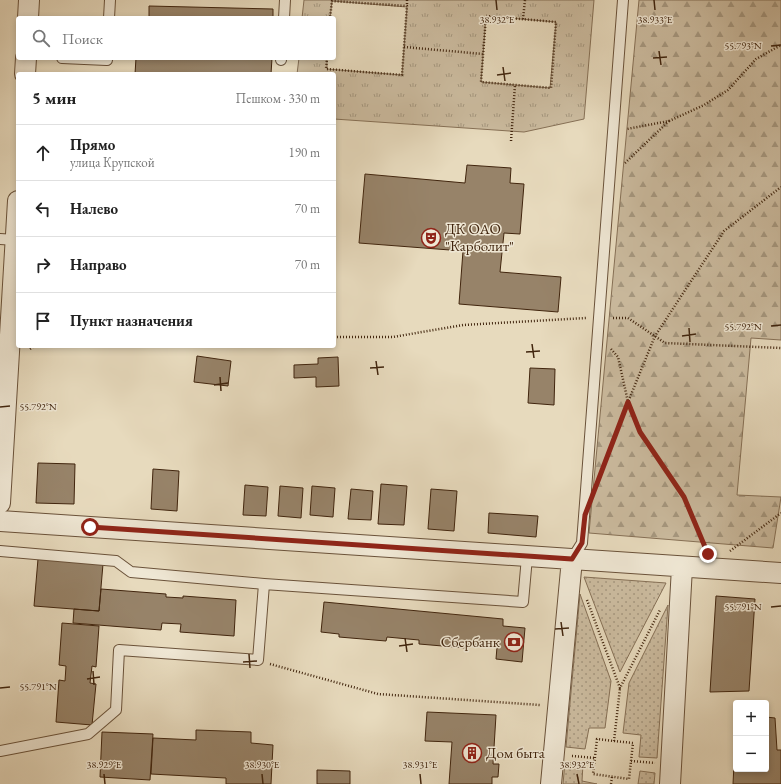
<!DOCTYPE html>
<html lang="ru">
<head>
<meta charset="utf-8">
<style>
  :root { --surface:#fff; --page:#f2f2f2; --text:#222; --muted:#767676; --line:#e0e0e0 }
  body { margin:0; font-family:"EB Garamond",serif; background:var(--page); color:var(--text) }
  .controls { position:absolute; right:12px; bottom:12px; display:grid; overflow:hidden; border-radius:4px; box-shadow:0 2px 6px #0003 }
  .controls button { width:36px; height:36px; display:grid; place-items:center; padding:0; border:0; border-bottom:1px solid var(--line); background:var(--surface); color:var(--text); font:20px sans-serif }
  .stop { position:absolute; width:12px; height:12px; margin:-9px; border:3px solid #8f2418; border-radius:50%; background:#fff }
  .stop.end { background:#8f2418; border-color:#fff; box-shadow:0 1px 4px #0008 }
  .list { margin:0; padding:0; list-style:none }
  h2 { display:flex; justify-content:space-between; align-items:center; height:52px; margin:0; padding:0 16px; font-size:17px }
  h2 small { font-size:13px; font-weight:400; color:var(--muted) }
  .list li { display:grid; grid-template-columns:26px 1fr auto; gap:12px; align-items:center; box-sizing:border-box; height:56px; padding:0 16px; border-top:1px solid var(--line) }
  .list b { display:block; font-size:15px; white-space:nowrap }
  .list p { margin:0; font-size:13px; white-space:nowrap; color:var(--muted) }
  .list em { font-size:13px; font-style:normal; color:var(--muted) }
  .icon { flex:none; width:22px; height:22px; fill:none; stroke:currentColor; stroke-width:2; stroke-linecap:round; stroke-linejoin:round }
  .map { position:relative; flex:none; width:781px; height:784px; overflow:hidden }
  .search { position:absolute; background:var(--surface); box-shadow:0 2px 6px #0003; left:16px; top:16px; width:320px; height:44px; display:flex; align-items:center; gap:10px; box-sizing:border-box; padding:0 14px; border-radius:4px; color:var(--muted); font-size:15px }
  .panel { position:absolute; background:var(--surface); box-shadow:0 2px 6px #0003; left:16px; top:72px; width:320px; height:276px; border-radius:4px }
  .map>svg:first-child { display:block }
  .grass { fill:url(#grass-dots); stroke:#867056 }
  .forest { fill:url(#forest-firs); stroke:#867056 }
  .park { fill:url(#park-tufts); stroke:#867056; fill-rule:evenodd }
  .building { fill:#978369; stroke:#41250e }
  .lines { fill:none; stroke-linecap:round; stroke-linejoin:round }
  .lane-casing { stroke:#6a523a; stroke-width:12 }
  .street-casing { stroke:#6a523a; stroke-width:22 }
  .path { stroke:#41250e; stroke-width:2.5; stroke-dasharray:1 2; stroke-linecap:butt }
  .lane { stroke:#efe7d4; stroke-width:10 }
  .street { stroke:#efe7d4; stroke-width:20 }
  .route { stroke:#8f2418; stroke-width:5 }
  .ticks { fill:none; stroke:#41250e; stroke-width:1.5 }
  .labels { text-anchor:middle; stroke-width:3; stroke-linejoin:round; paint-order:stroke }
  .poi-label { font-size:15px; fill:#41250e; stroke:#efe7d4; text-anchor:start }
  .ticks-label { font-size:10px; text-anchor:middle; fill:#41250e; stroke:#efe7d4; stroke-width:3; stroke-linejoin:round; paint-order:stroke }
</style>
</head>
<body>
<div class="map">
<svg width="781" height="784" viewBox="0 0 781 784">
  <defs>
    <pattern id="grass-dots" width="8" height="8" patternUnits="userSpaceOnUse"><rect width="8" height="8" fill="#cbbb9f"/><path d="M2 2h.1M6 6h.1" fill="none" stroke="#a69880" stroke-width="1.8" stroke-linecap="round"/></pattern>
    <pattern id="forest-firs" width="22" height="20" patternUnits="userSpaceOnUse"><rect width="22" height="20" fill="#cbbb9f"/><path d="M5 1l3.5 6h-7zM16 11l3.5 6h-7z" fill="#a69880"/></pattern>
    <pattern id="park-tufts" width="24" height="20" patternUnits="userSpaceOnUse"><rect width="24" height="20" fill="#cbbb9f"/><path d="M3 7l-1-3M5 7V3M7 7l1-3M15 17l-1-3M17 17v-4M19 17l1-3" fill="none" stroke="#a69880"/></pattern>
  </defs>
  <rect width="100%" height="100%" fill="#e7dabd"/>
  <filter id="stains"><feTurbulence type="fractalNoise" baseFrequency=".005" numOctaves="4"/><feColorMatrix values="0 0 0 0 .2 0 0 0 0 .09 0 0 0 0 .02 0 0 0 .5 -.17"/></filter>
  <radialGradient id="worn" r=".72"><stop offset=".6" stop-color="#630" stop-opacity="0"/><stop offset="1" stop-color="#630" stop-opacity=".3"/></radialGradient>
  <path class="grass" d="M 584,577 L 666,583 L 620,672 Z
    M 580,594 L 611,681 L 605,728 L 589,728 L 585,749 L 566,747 Z
    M 668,605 L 657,758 L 639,757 L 641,735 L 623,733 L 629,683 Z
    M 565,762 L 583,764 L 582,781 L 597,784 L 563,784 Z
    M 640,771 L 655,773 L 654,784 L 638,784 Z"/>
  <path class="forest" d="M 639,0 L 781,0 L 781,340 L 751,338 L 737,495 L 781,497 L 773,548 L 589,533 Z"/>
  <path class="park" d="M 304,0 L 594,0 L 584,119 L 524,132 L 334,119 L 334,74 L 297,74 L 299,58 L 327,58 L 327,69 L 402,75 L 407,7 L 332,1 L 330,18 L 302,18 ZM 486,16 L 556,22 L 550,88 L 481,82 Z"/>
  <path class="building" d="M 149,6 L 273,9 L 273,18 L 149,18 Z
    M 136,58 L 272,58 L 271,74 L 135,74 Z
    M 467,165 L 511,168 L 510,183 L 524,184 L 520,234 L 504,233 L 500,272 L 561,277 L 558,312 L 459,304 L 463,251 L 359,243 L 365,174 L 465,183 Z
    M 197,356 L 231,361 L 228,386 L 194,382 Z
    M 338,357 L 339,386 L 316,387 L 316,377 L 294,378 L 294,365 L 318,364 L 318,358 Z
    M 530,368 L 555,369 L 554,405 L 528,403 Z
    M 38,463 L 75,464 L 74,504 L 36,503 Z
    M 153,469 L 179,471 L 177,511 L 151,509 Z
    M 381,484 L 407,486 L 404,525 L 378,524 Z
    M 245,485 L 268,487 L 266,516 L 243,515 Z
    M 280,486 L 303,488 L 301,518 L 278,516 Z
    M 312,486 L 335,488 L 333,517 L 310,515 Z
    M 351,489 L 373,491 L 371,520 L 348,519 Z
    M 431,489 L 457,491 L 454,531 L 428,529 Z
    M 489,513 L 538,516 L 536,537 L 488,533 Z
    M 38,559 L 103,564 L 99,611 L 34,606 Z
    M 101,589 L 166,594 L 166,597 L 183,598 L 183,596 L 236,600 L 234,636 L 180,632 L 181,624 L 162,623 L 161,630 L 73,623 L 74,609 L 99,611 Z
    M 716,596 L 755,599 L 749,691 L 710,692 Z
    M 324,602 L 503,619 L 503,626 L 525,628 L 522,662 L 496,659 L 497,647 L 467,644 L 466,648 L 419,644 L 419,640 L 387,637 L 386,641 L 339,637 L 339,634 L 321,632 Z
    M 62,623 L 99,626 L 96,667 L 92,666 L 90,683 L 96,684 L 92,725 L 56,722 L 59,680 L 65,681 L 66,666 L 59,665 Z
    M 427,712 L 496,715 L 493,764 L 499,764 L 498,777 L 492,777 L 492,784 L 449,784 L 452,742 L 425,741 Z
    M 766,717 L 775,718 L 777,750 L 781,750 L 781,784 L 733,784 L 736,725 L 736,769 L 766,769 Z
    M 196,730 L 251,732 L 251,743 L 273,745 L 271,784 L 226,784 L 226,778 L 151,774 L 153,738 L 196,740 Z
    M 102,732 L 153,734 L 150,780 L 100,777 Z
    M 317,770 L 350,771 L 350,784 L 317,784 Z"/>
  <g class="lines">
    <defs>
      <path id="lane" d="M 109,18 L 110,0
        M 284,18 L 285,0
        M 62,58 L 107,60 L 107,58
        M 281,60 L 281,58
        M 0,239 L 16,240
        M 0,551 L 116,561 L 131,572 L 264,584 L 523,602 L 527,557
        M 572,559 L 582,543 C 597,362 610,181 623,0
        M 0,751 L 88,734 L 116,710 L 119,650 L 258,660 L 264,584"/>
      <path id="street" d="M 28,18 L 29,0
        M 25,74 L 26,58
        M 0,503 L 18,201
        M 0,521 L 781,573
        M 551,784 L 572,559
        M 670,784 L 682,567"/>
    </defs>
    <use href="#lane" class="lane-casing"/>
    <use href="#street" class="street-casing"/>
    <path class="path" d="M 407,0 L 407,6
      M 486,16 L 556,22 L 551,88 L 481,82 Z
      M 523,19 L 525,0
      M 404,47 L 483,54
      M 327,58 L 326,69 L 402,75 L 407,6 L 332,1 L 330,18
      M 669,121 L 704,105 L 728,90 L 756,59 L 781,45
      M 511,141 L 515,85
      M 625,163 L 669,121 L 627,129
      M 613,318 L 628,318 L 665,343 L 781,348
      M 334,337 L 393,337 L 463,325 L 586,318
      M 30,349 L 34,346
      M 611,349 L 618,357 L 628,402 L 640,431 L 684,497 L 706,550
      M 603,468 L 628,402 L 655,336 L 724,231 L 781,187
      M 730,551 L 781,513
      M 587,600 L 620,688 L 660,610
      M 270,664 L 378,694 L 540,705
      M 614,741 L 633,743 L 629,779 L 593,774 L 597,739 L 614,741 L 620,688
      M 572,756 L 595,758
      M 631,761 L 655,763
      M 611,784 L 612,777"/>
    <use href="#lane" class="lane"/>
    <use href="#street" class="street"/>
  </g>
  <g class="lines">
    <path class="route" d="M 90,527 L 572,559 L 582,543 L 585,515 L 628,402 L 640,432 L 684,497 L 708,554"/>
  </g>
  <path class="ticks" d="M 496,0 L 497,10M 654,0 L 655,10M 771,46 L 781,45M 659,51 L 661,65M 653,58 L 667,57M 503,67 L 505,81M 497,75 L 511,73M 771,326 L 781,325M 689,328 L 690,342M 682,336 L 696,334M 532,344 L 534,358M 526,352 L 540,351M 376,361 L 378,375M 370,368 L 384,367M 220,377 L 221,391M 214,385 L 228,383M 0,407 L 10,406M 771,607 L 781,606M 561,622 L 563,636M 555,629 L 569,628M 405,638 L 407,652M 399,646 L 413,644M 249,654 L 250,668M 243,662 L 257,661M 93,671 L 94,685M 87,679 L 100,677M 0,688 L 10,687M 104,774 L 105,784M 262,774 L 263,784M 420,774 L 421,784M 577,774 L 579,784"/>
  <defs>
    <symbol id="theatre-ring" viewBox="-11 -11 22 22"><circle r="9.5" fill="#efe7d4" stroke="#8f2418" stroke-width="1.5"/><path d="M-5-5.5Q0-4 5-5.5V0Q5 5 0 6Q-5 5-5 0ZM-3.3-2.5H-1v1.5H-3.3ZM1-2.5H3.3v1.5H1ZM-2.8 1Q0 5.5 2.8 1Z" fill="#8f2418"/></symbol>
    <symbol id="bank-ring" viewBox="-11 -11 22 22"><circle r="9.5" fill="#efe7d4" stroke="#8f2418" stroke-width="1.5"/><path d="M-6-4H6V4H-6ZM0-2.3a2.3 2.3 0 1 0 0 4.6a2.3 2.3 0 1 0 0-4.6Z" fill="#8f2418"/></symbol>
    <symbol id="building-ring" viewBox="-11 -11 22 22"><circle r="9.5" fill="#efe7d4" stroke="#8f2418" stroke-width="1.5"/><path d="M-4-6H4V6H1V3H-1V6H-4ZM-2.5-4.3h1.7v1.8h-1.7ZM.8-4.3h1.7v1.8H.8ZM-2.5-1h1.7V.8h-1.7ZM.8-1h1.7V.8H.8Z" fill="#8f2418"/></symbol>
  </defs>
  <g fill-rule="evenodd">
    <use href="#theatre-ring" x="420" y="227" width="22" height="22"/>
    <use href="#bank-ring" x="503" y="631" width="22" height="22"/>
    <use href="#building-ring" x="461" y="742" width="22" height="22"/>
  </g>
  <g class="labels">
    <g class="poi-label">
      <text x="445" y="234">ДК ОАО<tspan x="445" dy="17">"Карболит"</tspan></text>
      <text x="500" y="647" text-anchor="end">Сбербанк</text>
      <text x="486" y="758">Дом быта</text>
    </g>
  </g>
  <g class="ticks-label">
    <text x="497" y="23">38.932°E</text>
    <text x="655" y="23">38.933°E</text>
    <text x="743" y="49">55.793°N</text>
    <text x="743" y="330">55.792°N</text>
    <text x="38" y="410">55.792°N</text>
    <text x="743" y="610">55.791°N</text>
    <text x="38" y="690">55.791°N</text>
    <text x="104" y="768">38.929°E</text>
    <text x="262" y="768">38.930°E</text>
    <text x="420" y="768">38.931°E</text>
    <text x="577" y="768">38.932°E</text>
  </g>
  <rect width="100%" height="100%" filter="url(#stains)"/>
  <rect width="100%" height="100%" fill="url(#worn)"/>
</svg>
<div class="controls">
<button>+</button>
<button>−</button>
</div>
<div class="stop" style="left:90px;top:527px"></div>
<div class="stop end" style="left:708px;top:554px"></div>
<div class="search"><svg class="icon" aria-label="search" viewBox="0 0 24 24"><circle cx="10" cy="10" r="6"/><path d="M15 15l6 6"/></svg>Поиск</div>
<section class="panel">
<h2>5 мин<small>Пешком · 330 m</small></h2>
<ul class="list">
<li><svg class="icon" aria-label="ahead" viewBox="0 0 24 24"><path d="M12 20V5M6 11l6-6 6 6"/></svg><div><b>Прямо</b><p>улица Крупской</p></div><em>190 m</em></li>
<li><svg class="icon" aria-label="left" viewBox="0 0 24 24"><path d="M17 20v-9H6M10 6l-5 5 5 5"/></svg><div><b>Налево</b></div><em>70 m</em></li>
<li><svg class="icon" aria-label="right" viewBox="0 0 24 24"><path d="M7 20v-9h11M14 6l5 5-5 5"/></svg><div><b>Направо</b></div><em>70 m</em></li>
<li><svg class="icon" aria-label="arrive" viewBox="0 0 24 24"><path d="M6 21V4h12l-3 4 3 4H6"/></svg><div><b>Пункт назначения</b></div></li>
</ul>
</section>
</div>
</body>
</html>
